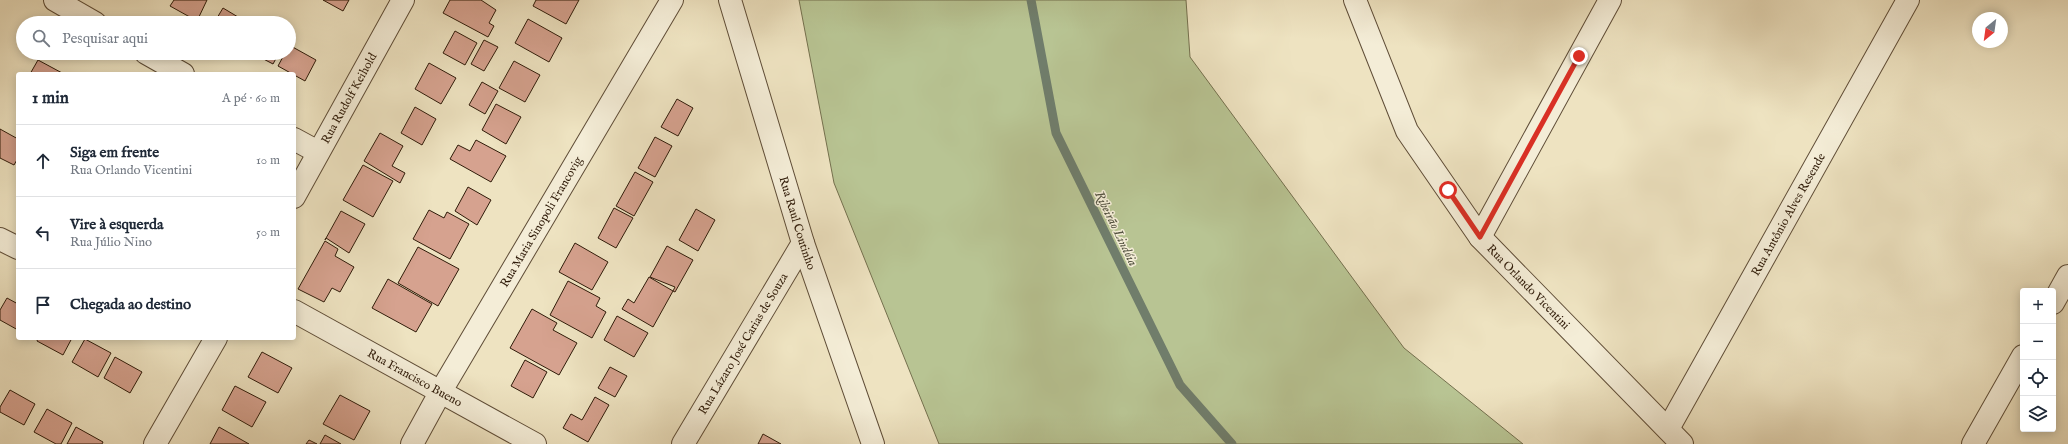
<!DOCTYPE html>
<html lang="pt">
<head>
<meta charset="utf-8">
<style>
  :root { --surface:#fff; --page:#f2f2f3; --text:#1f2937; --muted:#747a83; --line:#e0e1e3 }
  body { margin:0; font-family:"IM FELL English",serif; background:var(--page); color:var(--text) }
  .controls { position:absolute; right:12px; bottom:12px; display:grid; overflow:hidden; border-radius:4px; box-shadow:0 2px 10px #0003 }
  .controls button { width:36px; height:36px; display:grid; place-items:center; padding:0; border:0; border-bottom:1px solid var(--line); background:var(--surface); color:var(--text); font:20px sans-serif }
  .compass { position:absolute; left:1972px; top:12px; width:36px; height:36px; border-radius:50%; background:var(--surface); box-shadow:0 2px 10px #0003; rotate:209deg }
  .stop { position:absolute; width:12px; height:12px; margin:-9px; border:3px solid #d93025; border-radius:50%; background:#fff }
  .stop.end { background:#d93025; border-color:#fff; box-shadow:0 1px 4px #0008 }
  .list { margin:0; padding:0; list-style:none }
  h2 { display:flex; justify-content:space-between; align-items:center; height:52px; margin:0; padding:0 16px; font-size:17px }
  h2 small { font-size:13px; font-weight:400; color:var(--muted) }
  .list li { display:grid; grid-template-columns:26px 1fr auto; gap:12px; align-items:center; box-sizing:border-box; height:72px; padding:0 16px; border-top:1px solid var(--line) }
  .list b { display:block; font-size:15px; white-space:nowrap }
  .list p { margin:0; font-size:13px; white-space:nowrap; color:var(--muted) }
  .list em { font-size:13px; font-style:normal; color:var(--muted) }
  .icon { flex:none; width:22px; height:22px; fill:none; stroke:currentColor; stroke-width:2; stroke-linecap:round; stroke-linejoin:round }
  .map { position:relative; flex:none; width:2068px; height:444px; overflow:hidden }
  .search { position:absolute; background:var(--surface); box-shadow:0 2px 10px #0003; left:16px; top:16px; width:280px; height:44px; display:flex; align-items:center; gap:10px; box-sizing:border-box; padding:0 14px; border-radius:22px; color:var(--muted); font-size:15px }
  .panel { position:absolute; background:var(--surface); box-shadow:0 2px 10px #0003; left:16px; top:72px; width:280px; height:268px; border-radius:4px }
  .map>svg:first-child { display:block }
  .green { fill:#b8c493; stroke:#74704e }
  .lines { fill:none; stroke-linecap:round; stroke-linejoin:round }
  .stream { stroke:#707d6b; stroke-width:9 }
  .building { fill:#d6a28f; stroke:#2f1b09 }
  .minor-casing { stroke:#5f4d37; stroke-width:24 }
  .minor { stroke:#f4edd7; stroke-width:22 }
  .route { stroke:#d93025; stroke-width:5 }
  .labels { text-anchor:middle; stroke-width:3; stroke-linejoin:round; paint-order:stroke }
  .street-label { font-size:12px; fill:#2f1b09; stroke:#f4edd7 }
  .water-label { font-size:13px; font-style:italic; fill:#555442; stroke:#f4edd7 }
</style>
</head>
<body>
<div class="map">
<svg width="2068" height="444" viewBox="0 0 2068 444">
  <rect width="100%" height="100%" fill="#eee3c1"/>
  <filter id="stains"><feTurbulence type="fractalNoise" baseFrequency=".005" numOctaves="4"/><feColorMatrix values="0 0 0 0 .2 0 0 0 0 .09 0 0 0 0 .02 0 0 0 .5 -.17"/></filter>
  <radialGradient id="worn" r=".72"><stop offset=".6" stop-color="#630" stop-opacity="0"/><stop offset="1" stop-color="#630" stop-opacity=".3"/></radialGradient>
  <path class="green" d="M 799,0 L 1186,0 L 1190,57 L 1404,348 L 1523,444 L 939,444 L 834,183 Z"/>
  <g class="lines">
    <path class="stream" d="M 1031,0 L 1056,133 L 1180,385 L 1232,444"/>
  </g>
  <path class="building" d="M 174,0 L 207,0 L 197,21 L 170,6 Z
    M 323,0 L 349,0 L 343,11 Z
    M 450,0 L 481,0 L 496,10 L 489,23 L 494,26 L 488,37 L 443,13 Z
    M 536,0 L 579,0 L 566,24 L 533,6 Z
    M 223,8 L 248,23 L 214,23 Z
    M 528,19 L 562,38 L 549,62 L 515,43 Z
    M 455,31 L 477,43 L 465,65 L 443,53 Z
    M 484,40 L 498,47 L 484,71 L 471,64 Z
    M 289,45 L 316,60 L 305,81 L 278,66 L 285,53 L 289,53 Z
    M 252,53 L 279,53 L 273,64 Z
    M 38,60 L 64,74 L 30,74 Z
    M 514,61 L 540,75 L 525,102 L 499,88 Z
    M 429,63 L 456,78 L 441,104 L 415,89 Z
    M 482,82 L 498,91 L 485,114 L 469,105 Z
    M 677,99 L 693,108 L 678,136 L 661,127 Z
    M 496,104 L 521,117 L 506,144 L 482,130 Z
    M 415,107 L 436,119 L 422,145 L 401,133 Z
    M 0,129 L 18,139 L 18,158 L 14,165 L 0,158 Z
    M 380,133 L 403,146 L 392,166 L 405,173 L 400,183 L 364,161 Z
    M 655,137 L 672,146 L 655,177 L 638,168 Z
    M 476,140 L 506,156 L 491,182 L 450,159 L 458,145 L 470,151 Z
    M 363,165 L 393,181 L 373,217 L 343,200 Z
    M 635,172 L 653,182 L 634,216 L 616,206 Z
    M 468,187 L 491,200 L 477,225 L 455,211 Z
    M 614,208 L 633,218 L 616,248 L 598,238 Z
    M 696,209 L 715,220 L 698,251 L 679,240 Z
    M 429,210 L 444,218 L 447,212 L 469,224 L 450,259 L 413,239 Z
    M 341,211 L 365,224 L 349,253 L 326,238 L 325,240 Z
    M 325,241 L 338,249 L 335,256 L 354,267 L 340,292 L 332,288 L 324,302 L 298,289 Z
    M 575,243 L 608,262 L 592,290 L 559,272 Z
    M 667,246 L 693,260 L 675,292 L 673,291 L 675,287 L 650,277 Z
    M 418,247 L 459,269 L 438,306 L 398,283 Z
    M 649,277 L 673,291 L 653,327 L 622,309 L 628,299 L 634,303 Z
    M 388,279 L 432,304 L 416,332 L 372,308 Z
    M 568,281 L 600,298 L 596,306 L 606,312 L 592,338 L 550,315 Z
    M 7,298 L 18,304 L 18,330 L 0,320 L 0,310 Z
    M 532,309 L 557,323 L 553,330 L 577,343 L 559,375 L 510,348 Z
    M 617,316 L 648,333 L 634,357 L 604,340 Z
    M 38,338 L 72,338 L 63,355 L 37,341 Z
    M 85,339 L 111,353 L 98,377 L 72,362 Z
    M 262,352 L 292,368 L 278,393 L 248,377 Z
    M 115,357 L 142,372 L 130,393 L 104,378 Z
    M 525,360 L 547,372 L 533,398 L 511,386 Z
    M 610,367 L 627,376 L 615,397 L 598,388 Z
    M 235,386 L 266,402 L 252,427 L 222,410 Z
    M 10,390 L 35,404 L 24,425 L 0,412 L 0,407 Z
    M 340,395 L 370,411 L 354,440 L 323,424 Z
    M 595,397 L 609,405 L 588,442 L 563,428 L 571,414 L 582,420 Z
    M 47,409 L 72,423 L 61,444 L 56,444 L 34,432 Z
    M 76,427 L 103,442 L 102,444 L 67,444 Z
    M 219,427 L 249,444 L 210,444 Z
    M 763,434 L 781,444 L 758,444 Z
    M 325,435 L 341,444 L 320,444 Z
    M 309,440 L 317,444 L 306,444 Z"/>
  <g class="lines">
    <defs>
      <g id="minor">
        <path d="M 55,0 L 95,23"/>
        <path id="s1" d="M 730,0 L 803,243 L 873,444"/>
        <path id="s2" d="M 1355,0 L 1407,131 L 1480,237 L 1682,444"/>
        <path d="M 146,53 L 183,74"/>
        <path d="M 294,139 L 318,152"/>
        <path id="s3" d="M 294,197 L 403,0"/>
        <path d="M 1480,237 L 1610,0"/>
        <path d="M 0,239 L 18,248"/>
        <path d="M 2053,303 L 2068,276"/>
        <path id="s4" d="M 294,311 L 535,444"/>
        <path id="s5" d="M 1668,429 L 1908,0"/>
        <path d="M 155,444 L 216,338"/>
        <path id="s6" d="M 412,444 L 441,391 L 672,0"/>
        <path id="s7" d="M 683,444 L 803,243"/>
        <path d="M 1973,444 L 2023,356"/>
      </g>
    </defs>
    <use href="#minor" class="minor-casing"/>
    <use href="#minor" class="minor"/>
  </g>
  <g class="lines">
    <path class="route" d="M 1448,190 L 1480,237 L 1579,56"/>
  </g>
  <g class="labels">
    <g class="street-label">
      <text dy="4" stroke="none"><textPath href="#s3" startOffset="113">Rua Rudolf Keihold</textPath></text>
      <text dy="4" stroke="none"><textPath href="#s5" startOffset="246">Rua Antônio Alves Resende</textPath></text>
      <text dy="4" stroke="none"><textPath href="#s6" startOffset="257">Rua Maria Sinopoli Francovig</textPath></text>
      <text dy="4" stroke="none"><textPath href="#s1" startOffset="233">Rua Raul Coutinho</textPath></text>
      <text dy="4" stroke="none"><textPath href="#s2" startOffset="339">Rua Orlando Vicentini</textPath></text>
      <text dy="4" stroke="none"><textPath href="#s7" startOffset="117">Rua Lázaro José Carias de Souza</textPath></text>
      <text dy="4" stroke="none"><textPath href="#s4" startOffset="138">Rua Francisco Bueno</textPath></text>
    </g>
    <g class="water-label">
      <text transform="translate(1117 228) rotate(64)" y="5">Ribeirão Lindóia</text>
    </g>
  </g>
  <rect width="100%" height="100%" filter="url(#stains)"/>
  <rect width="100%" height="100%" fill="url(#worn)"/>
</svg>
<div class="controls">
<button>+</button>
<button>−</button>
<button><svg class="icon" aria-label="locate" viewBox="0 0 24 24"><circle cx="12" cy="12" r="6"/><path d="M12 2v4M12 18v4M2 12h4M18 12h4"/></svg></button>
<button><svg class="icon" aria-label="layers" viewBox="0 0 24 24"><path d="M12 4l9 5-9 5-9-5zM3 14l9 5 9-5"/></svg></button>
</div>
<svg class="compass" viewBox="-18 -18 36 36"><path d="M0-13l5 13h-10z" fill="#e53935"/><path d="M0 13l5-13h-10z" fill="#747a83"/></svg>
<div class="stop" style="left:1448px;top:190px"></div>
<div class="stop end" style="left:1579px;top:56px"></div>
<div class="search"><svg class="icon" aria-label="search" viewBox="0 0 24 24"><circle cx="10" cy="10" r="6"/><path d="M15 15l6 6"/></svg>Pesquisar aqui</div>
<section class="panel">
<h2>1 min<small>A pé · 60 m</small></h2>
<ul class="list">
<li><svg class="icon" aria-label="ahead" viewBox="0 0 24 24"><path d="M12 20V5M6 11l6-6 6 6"/></svg><div><b>Siga em frente</b><p>Rua Orlando Vicentini</p></div><em>10 m</em></li>
<li><svg class="icon" aria-label="left" viewBox="0 0 24 24"><path d="M17 20v-9H6M10 6l-5 5 5 5"/></svg><div><b>Vire à esquerda</b><p>Rua Júlio Nino</p></div><em>50 m</em></li>
<li><svg class="icon" aria-label="arrive" viewBox="0 0 24 24"><path d="M6 21V4h12l-3 4 3 4H6"/></svg><div><b>Chegada ao destino</b></div></li>
</ul>
</section>
</div>
</body>
</html>
